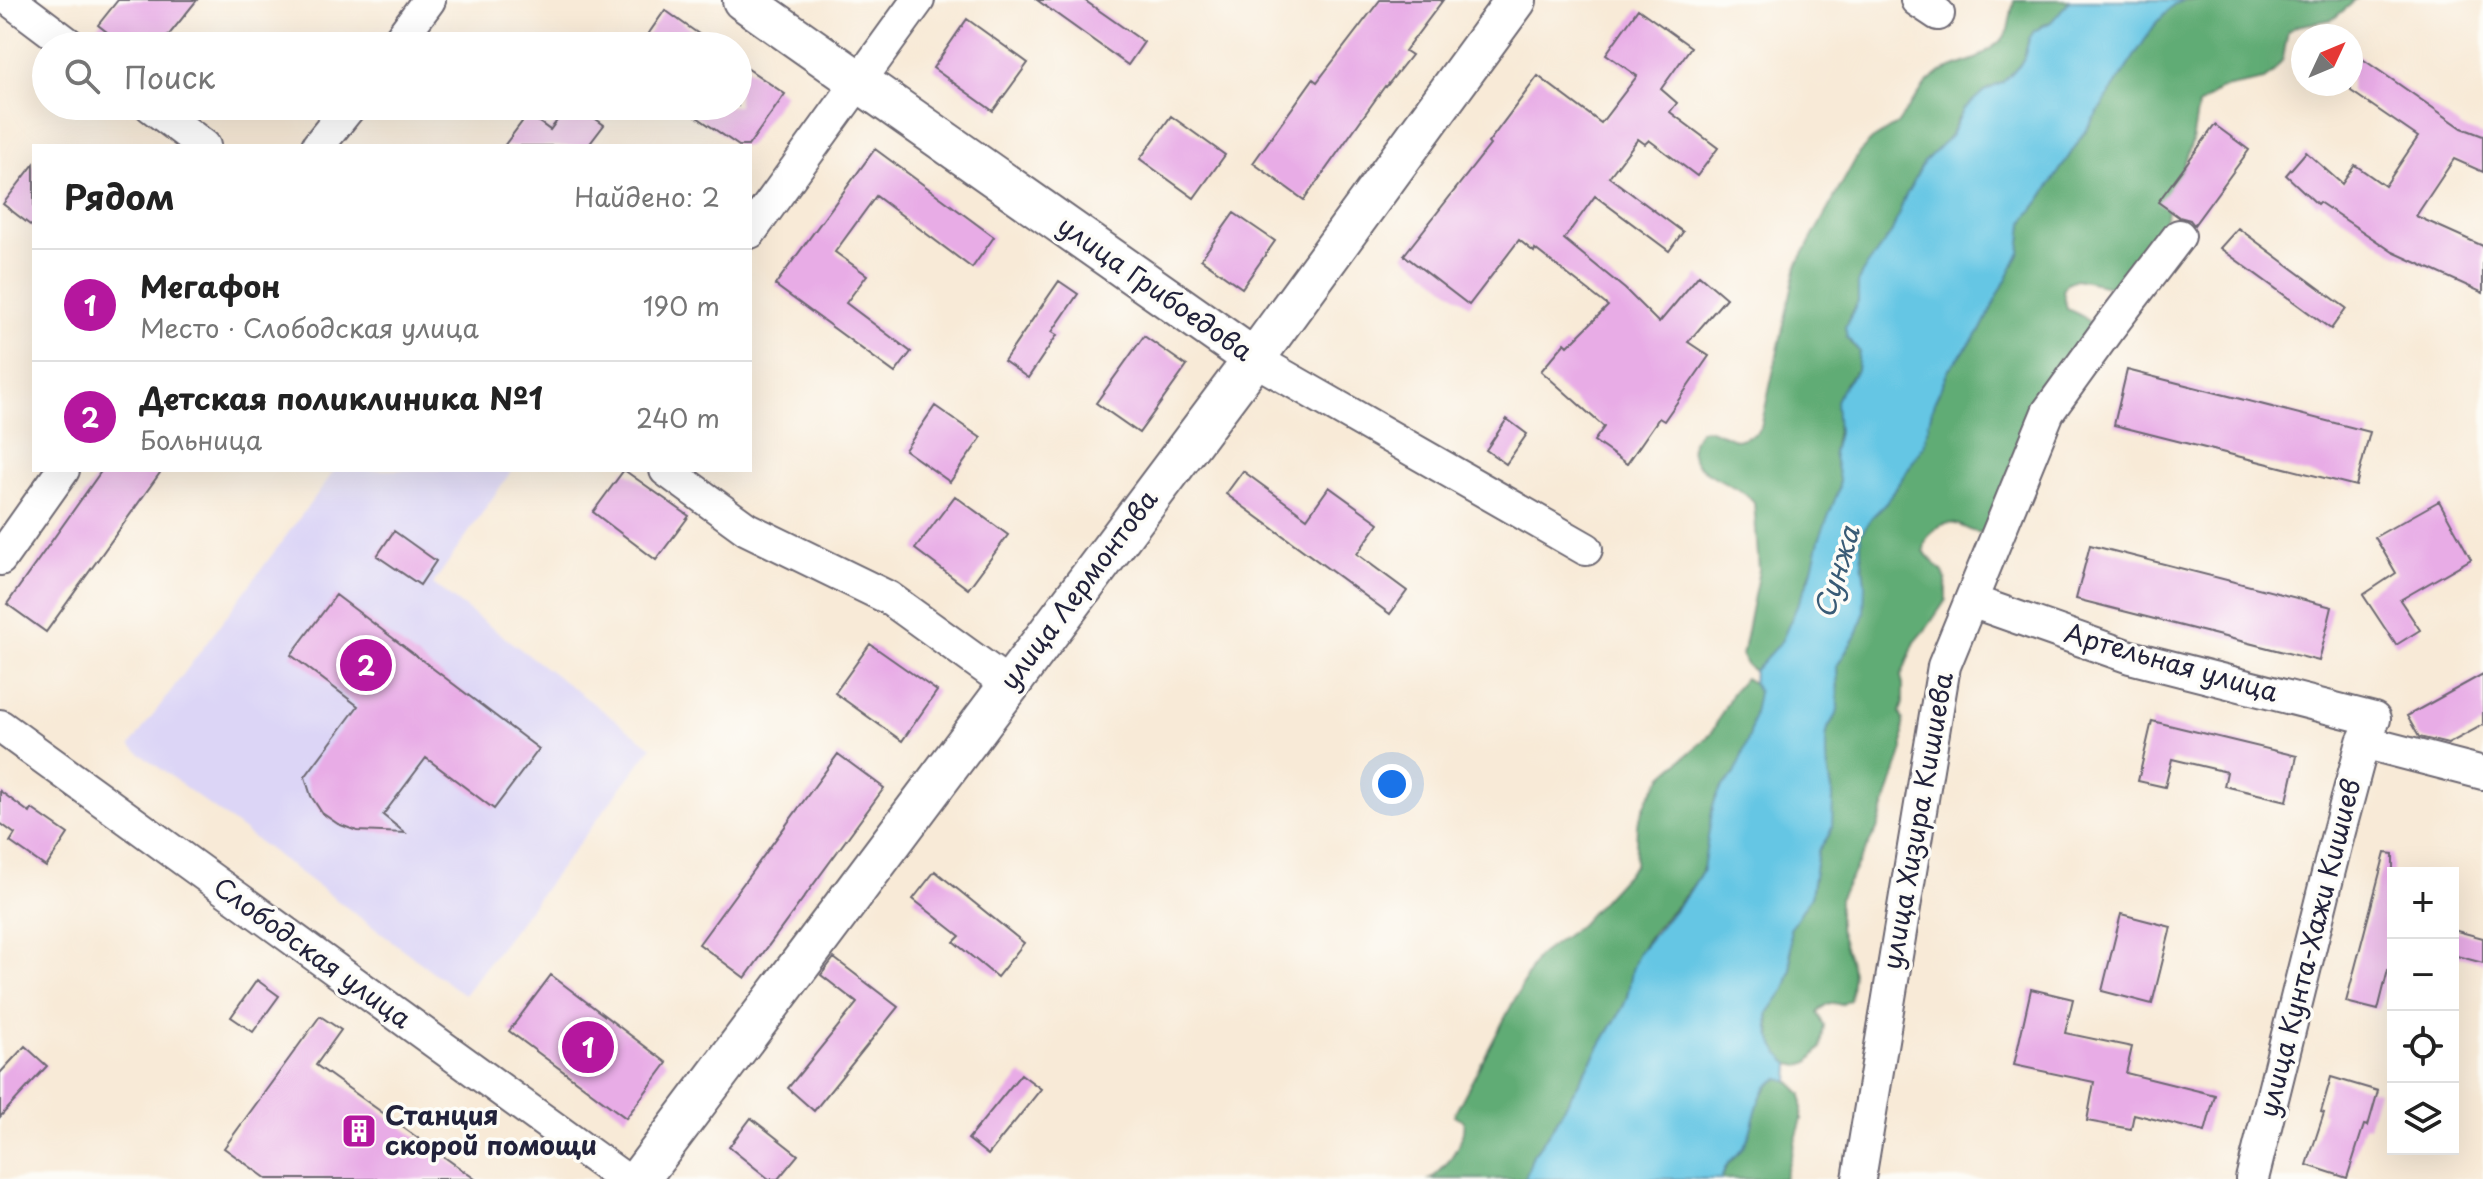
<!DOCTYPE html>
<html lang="ru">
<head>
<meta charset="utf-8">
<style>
  :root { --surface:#fff; --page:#f2f2f2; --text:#222; --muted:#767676; --line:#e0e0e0; --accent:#b5179e }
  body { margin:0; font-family:"Playpen Sans",sans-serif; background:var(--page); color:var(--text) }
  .controls { position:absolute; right:24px; bottom:24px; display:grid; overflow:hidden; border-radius:0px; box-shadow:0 8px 32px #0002 }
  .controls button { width:72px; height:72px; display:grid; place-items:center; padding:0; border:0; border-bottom:2px solid var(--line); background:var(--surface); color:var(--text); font:40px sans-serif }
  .compass { position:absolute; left:2291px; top:24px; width:72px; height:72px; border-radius:50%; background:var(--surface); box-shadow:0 8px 32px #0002; rotate:46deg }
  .you { position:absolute; left:1392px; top:784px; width:28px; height:28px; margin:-20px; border:6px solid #fff; border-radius:50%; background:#1a73e8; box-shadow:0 0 0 12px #1a73e833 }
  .badge { display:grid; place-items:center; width:52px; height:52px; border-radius:50%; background:var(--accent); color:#fff; font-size:26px; font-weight:700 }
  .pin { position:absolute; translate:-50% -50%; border:4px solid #fff; box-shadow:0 2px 8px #0006 }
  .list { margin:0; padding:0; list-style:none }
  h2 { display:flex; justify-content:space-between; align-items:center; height:104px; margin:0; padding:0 32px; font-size:34px }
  h2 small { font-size:26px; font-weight:400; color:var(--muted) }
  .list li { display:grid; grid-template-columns:52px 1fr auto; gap:24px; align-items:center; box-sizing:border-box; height:112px; padding:0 32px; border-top:2px solid var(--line) }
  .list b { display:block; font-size:30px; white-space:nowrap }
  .list p { margin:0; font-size:26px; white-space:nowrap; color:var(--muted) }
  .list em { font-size:26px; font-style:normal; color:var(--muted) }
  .icon { flex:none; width:44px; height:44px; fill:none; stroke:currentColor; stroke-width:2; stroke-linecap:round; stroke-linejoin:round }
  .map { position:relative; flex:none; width:2483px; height:1179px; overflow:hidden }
  .search { position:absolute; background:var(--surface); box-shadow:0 8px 32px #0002; left:32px; top:32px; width:720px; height:88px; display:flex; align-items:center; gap:20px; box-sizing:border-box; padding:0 28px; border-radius:44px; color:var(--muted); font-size:30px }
  .panel { position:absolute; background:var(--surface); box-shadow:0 8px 32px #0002; left:32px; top:144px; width:720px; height:328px; border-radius:0px }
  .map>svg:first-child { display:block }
  .built { fill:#dcd5f6 }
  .forest { fill:#60ac75; stroke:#416758; stroke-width:2 }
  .water { fill:#65c6e4; stroke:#447490; stroke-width:2 }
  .building { fill:#e8ace6 }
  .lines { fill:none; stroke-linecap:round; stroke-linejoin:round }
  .minor-casing { stroke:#6d6872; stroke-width:36 }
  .tertiary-casing { stroke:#6d6872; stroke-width:44 }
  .minor { stroke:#fff; stroke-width:32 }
  .tertiary { stroke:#fff; stroke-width:40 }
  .labels { text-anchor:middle; stroke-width:7; stroke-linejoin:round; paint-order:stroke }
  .street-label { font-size:26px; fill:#22223b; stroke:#fdfcf7 }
  .poi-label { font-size:26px; font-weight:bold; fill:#22223b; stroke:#fdfcf7; text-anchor:start }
  .water-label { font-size:28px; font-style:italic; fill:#395b76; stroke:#fdfcf7 }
</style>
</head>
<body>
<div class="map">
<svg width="2483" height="1179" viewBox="0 0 2483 1179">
  <rect width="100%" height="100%" fill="#fdfcf7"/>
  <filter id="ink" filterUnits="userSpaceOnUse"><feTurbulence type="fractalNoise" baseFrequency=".0125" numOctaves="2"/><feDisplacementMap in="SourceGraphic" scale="16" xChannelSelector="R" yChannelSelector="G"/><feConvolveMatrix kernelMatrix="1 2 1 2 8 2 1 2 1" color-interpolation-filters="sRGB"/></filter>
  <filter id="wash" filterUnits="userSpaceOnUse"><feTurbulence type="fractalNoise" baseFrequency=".006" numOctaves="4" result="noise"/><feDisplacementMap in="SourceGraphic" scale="32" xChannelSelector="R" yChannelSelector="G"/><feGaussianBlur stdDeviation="1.8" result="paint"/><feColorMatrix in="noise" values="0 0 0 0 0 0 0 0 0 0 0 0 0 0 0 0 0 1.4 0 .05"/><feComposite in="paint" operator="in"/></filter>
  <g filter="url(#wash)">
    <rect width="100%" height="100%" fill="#f8ead7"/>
    <path class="built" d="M 335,470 L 512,470 L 433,584 L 652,747 L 464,995 L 130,746 Z"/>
    <path class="forest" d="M 2014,0 L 2070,0 L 2059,15 L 2051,22 L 2042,25 L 2029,39 L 2024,58 L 2019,66 L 2002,83 L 1984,91 L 1958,118 L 1951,135 L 1945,142 L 1924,162 L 1905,197 L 1892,232 L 1858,283 L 1858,302 L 1845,327 L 1852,344 L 1859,351 L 1857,370 L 1845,384 L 1833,452 L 1839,479 L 1839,489 L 1803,595 L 1782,641 L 1754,671 L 1746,665 L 1742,656 L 1759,570 L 1754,502 C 1734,478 1668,471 1700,430 L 1710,429 L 1737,440 L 1755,434 L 1761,427 L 1797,265 L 1859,153 L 1872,140 L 1897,124 L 1926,84 L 1941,72 L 1978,58 L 2003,39 L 2008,30 Z
      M 2184,0 L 2356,0 L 2333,19 L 2297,26 L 2288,31 L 2283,59 L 2272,74 L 2264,80 L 2220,89 L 2198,106 L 2192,142 L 2163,222 L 2148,245 L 2148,279 L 2123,289 L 2076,279 L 2067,283 L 2063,291 L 2067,309 C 2081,315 2090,318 2095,333 L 2066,353 L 2054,378 L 2040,391 L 2042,400 L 1983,533 C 1972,533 1968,529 1959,525 C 1940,519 1924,534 1924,552 L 1943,572 L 1946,580 L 1946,600 L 1927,628 L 1915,642 L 1901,676 L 1903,685 L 1903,703 L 1900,712 L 1903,721 L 1903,749 L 1877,829 L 1839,899 L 1839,928 L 1853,972 L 1850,1000 L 1841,1005 C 1830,1001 1825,1003 1818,1013 L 1824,1025 L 1821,1048 L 1809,1062 L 1800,1066 L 1790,1064 L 1782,1058 L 1772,1043 L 1768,1013 L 1788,980 L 1791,970 L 1790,929 L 1811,896 L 1818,851 L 1829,835 L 1833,796 L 1826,758 L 1826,738 L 1828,728 L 1838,711 L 1837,666 L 1858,632 L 1865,583 L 1861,553 L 1861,534 L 1872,517 L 1886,503 L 1924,444 L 1933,405 L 1949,369 L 1980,331 L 2020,252 L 2023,223 L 2041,199 L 2154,26 L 2174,4 Z
      M 1745,678 C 1750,681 1756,684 1758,691 C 1761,705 1743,761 1735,774 C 1728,785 1718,790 1714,803 C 1707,827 1712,854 1699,876 C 1683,904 1653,924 1639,954 C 1630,971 1631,990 1623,1007 L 1550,1132 L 1533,1155 L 1525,1179 L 1430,1179 C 1446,1170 1467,1138 1463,1120 L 1454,1115 L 1537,957 L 1580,925 L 1635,865 L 1637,825 L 1648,798 L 1663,776 L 1711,734 L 1732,693 Z
      M 1781,1077 L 1789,1081 L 1802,1094 L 1802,1119 L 1784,1179 L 1721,1179 L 1728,1164 L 1741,1150 L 1760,1097 L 1772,1082 Z"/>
    <path class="water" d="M 2070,0 L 2184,0 L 2174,4 L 2154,26 L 2041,199 L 2023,223 L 2020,252 L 1980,331 L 1949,369 L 1933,405 L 1924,444 L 1886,503 L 1872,517 L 1861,534 L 1861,553 L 1865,583 L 1864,613 L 1858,632 L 1837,666 L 1838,711 L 1828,728 L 1826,738 L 1826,758 L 1833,796 L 1832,826 L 1829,835 L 1818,851 L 1811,896 L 1790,929 L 1791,970 L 1788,980 L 1785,989 L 1768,1013 C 1768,1034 1773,1051 1790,1064 L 1789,1081 L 1780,1078 C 1753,1090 1758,1119 1746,1143 C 1742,1151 1735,1155 1729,1162 C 1725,1167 1723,1173 1721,1179 L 1525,1179 L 1533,1155 L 1550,1132 L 1623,1007 L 1627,998 L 1632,970 L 1639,952 L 1688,894 L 1703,870 L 1713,805 L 1721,788 L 1735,774 L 1750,734 L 1758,692 L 1753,683 L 1754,671 L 1782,640 L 1810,577 L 1819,540 L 1839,489 L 1839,479 L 1833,452 L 1838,433 L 1836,401 L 1840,392 L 1857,370 L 1859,351 L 1847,337 L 1845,327 L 1858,302 L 1858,282 L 1862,273 L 1892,232 L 1905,197 L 1924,162 L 1951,135 L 1963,110 L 1984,91 L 2002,83 L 2019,66 L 2024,58 L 2029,39 L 2034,31 L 2051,22 Z"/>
    <g id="blocks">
      <path class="building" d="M 118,0 L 197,0 L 160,46 L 104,46 L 112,36 L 98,25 Z
        M 1037,0 L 1084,0 L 1144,42 L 1128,65 Z
        M 1380,0 L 1443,0 L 1405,51 L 1411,55 L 1386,87 L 1385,86 L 1304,200 L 1253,163 L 1313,79 L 1317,82 Z
        M 1638,9 L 1691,47 L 1661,89 L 1677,103 L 1670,112 L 1718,148 L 1697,176 L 1649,140 L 1645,144 L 1638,139 L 1609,177 L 1683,232 L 1669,251 L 1595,196 L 1564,239 L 1625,289 L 1659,323 L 1699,275 L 1726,298 L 1688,342 L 1709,356 L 1664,421 L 1659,418 L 1627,464 L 1594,441 L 1604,427 L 1541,371 L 1565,343 L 1568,346 L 1608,306 L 1535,249 L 1534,252 L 1519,240 L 1469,305 L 1404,255 L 1490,145 L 1488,143 L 1538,76 L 1601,123 L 1637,76 L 1606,54 Z
        M 665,10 L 683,23 L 716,46 L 640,46 Z
        M 967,19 L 1028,63 L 993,111 L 933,68 Z
        M 2351,51 L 2462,128 L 2483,136 L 2483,172 L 2454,159 L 2416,216 L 2483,246 L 2483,293 L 2393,252 L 2319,202 L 2317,204 L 2286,175 L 2306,152 L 2342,184 L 2355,165 L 2385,186 L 2418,137 L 2351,91 Z
        M 738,62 L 785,94 L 748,146 L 739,146 L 681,106 L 738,106 Z
        M 568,106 L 578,106 L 604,125 L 588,146 L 504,146 L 528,114 L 550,130 Z
        M 1171,116 L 1225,155 L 1194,198 L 1140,159 Z
        M 2215,125 L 2249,150 L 2194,225 L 2190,220 L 2179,217 L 2158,202 Z
        M 875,149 L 994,237 L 972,268 L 876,196 L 835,252 L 867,275 L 846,303 L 911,352 L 895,373 L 775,285 Z
        M 34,164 L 34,228 L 3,204 Z
        M 1234,213 L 1275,241 L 1242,288 L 1201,259 Z
        M 2238,228 L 2346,308 L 2331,329 L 2220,248 Z
        M 1059,281 L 1078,294 L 1052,332 L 1057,335 L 1028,378 L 1004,361 Z
        M 1144,336 L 1187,366 L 1139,433 L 1096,403 Z
        M 2127,370 L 2370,432 L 2356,486 L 2114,425 Z
        M 935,406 L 981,438 L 950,482 L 905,450 Z
        M 1507,419 L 1527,434 L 1506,464 L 1486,450 Z
        M 102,470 L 162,470 L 46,632 L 7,604 Z
        M 624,470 L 689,516 L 656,560 L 593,512 Z
        M 1243,471 L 1307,518 L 1329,487 L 1379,523 L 1357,554 L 1407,591 L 1390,614 L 1226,494 Z
        M 955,496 L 1008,535 L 968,589 L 915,549 Z
        M 2439,501 L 2471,559 L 2400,600 L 2420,630 L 2396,645 L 2363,595 L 2396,573 L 2375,537 Z
        M 394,531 L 436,561 L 420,585 L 377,556 Z
        M 2090,545 L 2332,607 L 2319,661 L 2076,599 Z
        M 336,595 L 539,749 L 494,809 L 426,758 L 383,815 L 405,833 L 357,831 L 338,824 L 322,813 L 311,796 L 305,777 L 358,706 L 291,655 Z
        M 870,644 L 937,691 L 902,741 L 835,693 Z
        M 2483,674 L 2483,725 L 2448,744 L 2419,737 L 2407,716 Z
        M 2152,721 L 2297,756 L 2287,801 L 2224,786 L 2227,772 L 2172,759 L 2165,787 L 2138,781 Z
        M 838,754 L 884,788 L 745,978 L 699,944 Z
        M 0,791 L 30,813 L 32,809 L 68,834 L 46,867 L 10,842 L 15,834 L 0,823 Z
        M 2385,853 L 2393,854 L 2393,971 L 2388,970 L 2378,1010 L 2346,1002 Z
        M 935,871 L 1024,943 L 997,977 L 954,942 L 960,936 L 913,899 Z
        M 2121,914 L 2171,927 L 2152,1004 L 2102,991 Z
        M 2453,930 L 2483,938 L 2483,963 L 2453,955 Z
        M 834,958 L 898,1007 L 814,1111 L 788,1088 L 857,1003 L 821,975 Z
        M 551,975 L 667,1063 L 626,1118 L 509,1031 Z
        M 257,980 L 279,996 L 253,1032 L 231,1017 Z
        M 2031,989 L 2073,999 L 2065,1033 L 2132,1047 L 2126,1073 L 2215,1095 L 2205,1132 L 2134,1114 L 2131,1129 L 2087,1121 L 2094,1082 L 2014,1065 Z
        M 320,1016 L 341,1030 L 316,1065 L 475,1179 L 267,1179 L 224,1148 Z
        M 25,1046 L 47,1066 L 0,1117 L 0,1073 Z
        M 1021,1074 L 1041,1089 L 988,1155 L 968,1139 Z
        M 2331,1077 L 2378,1091 L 2368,1126 L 2364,1125 L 2347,1178 L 2307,1165 L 2324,1113 L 2321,1112 Z
        M 751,1118 L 798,1155 L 778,1179 L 769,1179 L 729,1147 Z"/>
    </g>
  </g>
  <g filter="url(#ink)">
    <use href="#blocks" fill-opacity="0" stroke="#6d6872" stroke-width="2"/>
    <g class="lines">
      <defs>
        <path id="minor" d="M 10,0 L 71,46
          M 1917,0 L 1938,14
          M 395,46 L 429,0
          M 151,106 L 204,146
          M 318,146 L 350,106
          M 750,232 L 918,0
          M 1254,359 L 1586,549
          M 666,470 L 747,529 L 889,598 L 1008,684
          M 0,559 L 63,470
          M 1971,601 L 2130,657 L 2374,719 L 2363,742 L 2335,846 L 2252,1179
          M 0,726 L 624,1179
          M 2363,742 L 2483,773
          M 1859,1179 L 1944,666 L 2048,412 L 2108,329 L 2179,236"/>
        <path id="tertiary" d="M 743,0 L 1254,359
          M 639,1179 L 1254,359 L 1516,0"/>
      </defs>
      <use href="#minor" class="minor-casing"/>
      <use href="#tertiary" class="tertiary-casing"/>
      <use href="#minor" class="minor"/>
      <use href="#tertiary" class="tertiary"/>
    </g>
  </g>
  <defs>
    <symbol id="building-square" viewBox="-11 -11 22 22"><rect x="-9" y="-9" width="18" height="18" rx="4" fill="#b5179e" stroke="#fdfcf7"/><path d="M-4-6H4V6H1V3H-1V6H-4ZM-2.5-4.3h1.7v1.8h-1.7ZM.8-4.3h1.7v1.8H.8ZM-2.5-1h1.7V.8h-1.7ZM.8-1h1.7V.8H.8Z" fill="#fff"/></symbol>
  </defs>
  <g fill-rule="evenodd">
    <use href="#building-square" x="339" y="1111" width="40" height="40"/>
  </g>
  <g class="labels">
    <g class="street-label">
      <text transform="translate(1155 289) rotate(35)" y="9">улица Грибоедова</text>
      <text transform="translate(1079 590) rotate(-53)" y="9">улица Лермонтова</text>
      <text transform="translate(2171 663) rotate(16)" y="9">Артельная улица</text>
      <text transform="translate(1918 821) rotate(-80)" y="9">улица Хизира Кишиева</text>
      <text transform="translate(2310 948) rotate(-76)" y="9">улица Кунта-Хажи Кишиев</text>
      <text transform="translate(312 953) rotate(36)" y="9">Слободская улица</text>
    </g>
    <g class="poi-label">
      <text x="385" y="1125">Станция<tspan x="385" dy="30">скорой помощи</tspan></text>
    </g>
    <g class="water-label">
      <text transform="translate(1837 572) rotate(-73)" y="10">Сунжа</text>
    </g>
  </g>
</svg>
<div class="controls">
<button>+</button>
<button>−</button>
<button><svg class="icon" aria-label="locate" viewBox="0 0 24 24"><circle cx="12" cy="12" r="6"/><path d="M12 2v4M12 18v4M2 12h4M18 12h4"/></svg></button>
<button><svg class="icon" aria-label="layers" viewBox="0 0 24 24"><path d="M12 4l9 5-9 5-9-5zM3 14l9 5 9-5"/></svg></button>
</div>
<svg class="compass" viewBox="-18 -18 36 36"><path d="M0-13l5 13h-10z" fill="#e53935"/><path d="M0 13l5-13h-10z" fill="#767676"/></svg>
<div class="you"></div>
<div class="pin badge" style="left:588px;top:1047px">1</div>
<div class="pin badge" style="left:366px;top:665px">2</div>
<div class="search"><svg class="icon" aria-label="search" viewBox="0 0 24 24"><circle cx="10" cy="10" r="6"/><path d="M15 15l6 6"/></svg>Поиск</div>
<section class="panel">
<h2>Рядом<small>Найдено: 2</small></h2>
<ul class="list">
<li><span class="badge">1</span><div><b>Мегафон</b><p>Место · Слободская улица</p></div><em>190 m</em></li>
<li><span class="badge">2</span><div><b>Детская поликлиника №1</b><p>Больница</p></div><em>240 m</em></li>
</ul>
</section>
</div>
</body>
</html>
